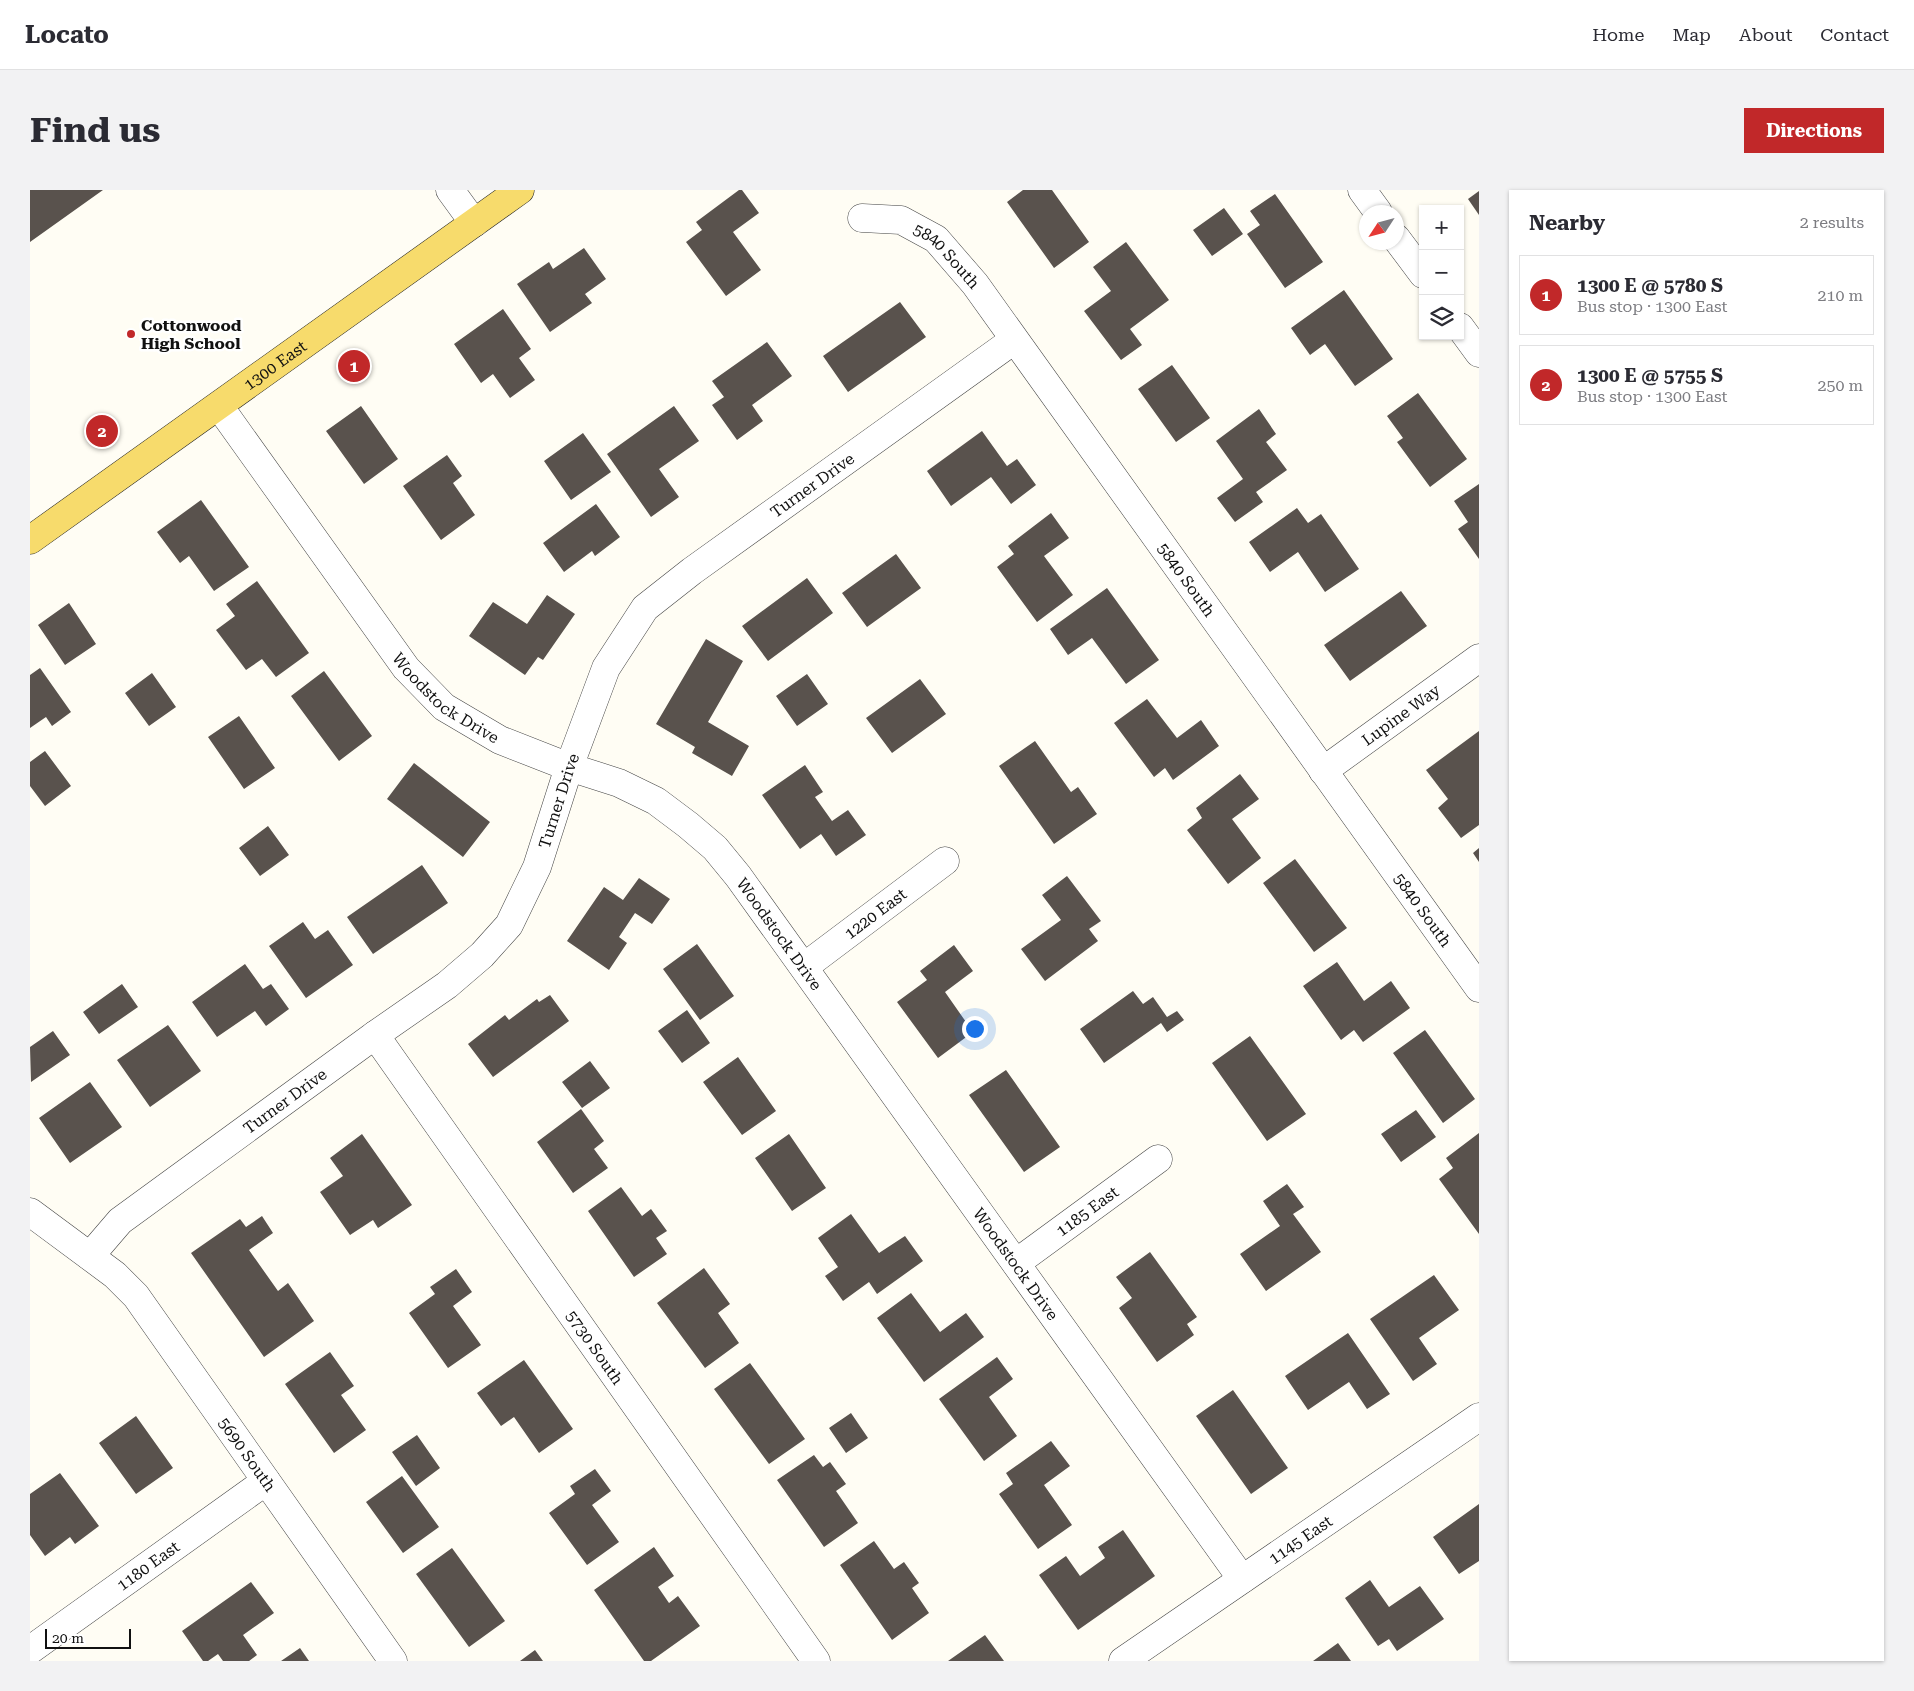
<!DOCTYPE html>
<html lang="en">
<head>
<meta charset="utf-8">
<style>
  :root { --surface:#fff; --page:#f2f2f3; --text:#2b2b33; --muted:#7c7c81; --line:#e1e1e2; --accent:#c12829 }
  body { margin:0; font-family:"Roboto Serif",serif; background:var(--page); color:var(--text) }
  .controls { position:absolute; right:15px; top:15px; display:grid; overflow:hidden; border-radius:0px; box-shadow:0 1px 4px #0004 }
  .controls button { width:45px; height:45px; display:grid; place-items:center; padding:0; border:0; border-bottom:1px solid var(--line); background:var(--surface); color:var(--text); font:25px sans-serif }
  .compass { position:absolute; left:1329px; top:15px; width:45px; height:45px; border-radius:50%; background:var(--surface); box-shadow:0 1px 4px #0004; rotate:234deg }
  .scale { position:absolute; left:15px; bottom:12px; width:86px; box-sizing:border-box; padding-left:5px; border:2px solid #111; border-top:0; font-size:14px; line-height:18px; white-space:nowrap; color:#111; -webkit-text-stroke:4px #fff; paint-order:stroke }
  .you { position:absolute; left:944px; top:838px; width:18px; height:18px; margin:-12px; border:4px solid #fff; border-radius:50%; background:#1a73e8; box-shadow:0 0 0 8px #1a73e833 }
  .badge { display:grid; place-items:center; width:32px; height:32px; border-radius:50%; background:var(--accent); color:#fff; font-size:16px; font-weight:700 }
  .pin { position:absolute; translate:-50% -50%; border:2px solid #fff; box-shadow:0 1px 5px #0006 }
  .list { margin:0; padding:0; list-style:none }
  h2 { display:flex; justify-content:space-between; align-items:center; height:65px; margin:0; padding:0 20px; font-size:21px }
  h2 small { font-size:16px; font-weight:400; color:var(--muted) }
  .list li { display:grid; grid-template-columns:32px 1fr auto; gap:15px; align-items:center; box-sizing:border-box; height:80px; margin:0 10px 10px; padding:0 10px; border:1px solid var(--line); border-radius:0px }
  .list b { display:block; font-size:19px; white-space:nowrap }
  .list p { margin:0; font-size:16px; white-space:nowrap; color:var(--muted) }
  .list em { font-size:16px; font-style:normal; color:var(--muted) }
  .icon { flex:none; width:28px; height:28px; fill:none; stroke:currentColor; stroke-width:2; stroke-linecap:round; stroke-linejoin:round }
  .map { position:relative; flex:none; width:1449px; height:1471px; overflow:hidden; border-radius:0px }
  header { display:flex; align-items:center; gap:30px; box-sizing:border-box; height:70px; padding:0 25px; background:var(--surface); border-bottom:1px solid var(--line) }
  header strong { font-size:24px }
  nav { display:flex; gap:28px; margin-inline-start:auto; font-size:18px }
  .intro { display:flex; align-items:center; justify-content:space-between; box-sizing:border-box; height:120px; padding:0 30px }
  h1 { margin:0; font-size:35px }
  .button { padding:12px 22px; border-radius:0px; background:var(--accent); color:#fff; font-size:18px; font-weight:700 }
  main { display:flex; gap:30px; padding:0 30px }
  aside { flex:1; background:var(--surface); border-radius:0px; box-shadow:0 1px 4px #0004 }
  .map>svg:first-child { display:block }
  .building { fill:#59524d }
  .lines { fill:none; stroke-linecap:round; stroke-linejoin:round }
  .minor-casing { stroke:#444; stroke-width:29 }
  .major-casing { stroke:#222; stroke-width:29 }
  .minor { stroke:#fff; stroke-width:28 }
  .major { stroke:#f7db6c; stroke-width:28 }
  .poi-dot { fill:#c12829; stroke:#fff; stroke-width:2 }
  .labels { text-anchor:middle; stroke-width:5; stroke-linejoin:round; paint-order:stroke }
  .street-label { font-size:16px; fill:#111; stroke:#fff }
  .poi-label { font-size:16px; font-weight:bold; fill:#111; stroke:#fff; text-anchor:start }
</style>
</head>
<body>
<header>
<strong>Locato</strong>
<nav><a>Home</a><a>Map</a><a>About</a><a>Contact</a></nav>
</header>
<div class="intro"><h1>Find us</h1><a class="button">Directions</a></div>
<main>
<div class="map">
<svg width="1449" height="1471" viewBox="0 0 1449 1471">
  <rect width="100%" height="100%" fill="#fffdf4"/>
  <path class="building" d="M 0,0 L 73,0 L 0,52 Z
    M 709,0 L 712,0 L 729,23 L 703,42 L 731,80 L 696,106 L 656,52 L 672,40 L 666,32 Z
    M 993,0 L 1022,0 L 1059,52 L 1024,78 L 977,12 Z
    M 1449,1 L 1449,25 L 1438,9 Z
    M 1245,4 L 1293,72 L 1255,98 L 1217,44 L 1230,35 L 1220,21 Z
    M 1194,18 L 1213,44 L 1182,66 L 1163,40 Z
    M 1096,52 L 1139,110 L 1100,139 L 1112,155 L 1091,170 L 1054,121 L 1081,101 L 1063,77 Z
    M 554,58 L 576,89 L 555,104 L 562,113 L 520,142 L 487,94 L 519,72 L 523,79 Z
    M 1314,100 L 1363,169 L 1325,196 L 1295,154 L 1280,165 L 1261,138 Z
    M 870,112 L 896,147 L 818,202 L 793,166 Z
    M 473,119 L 501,159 L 489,168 L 505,190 L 480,208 L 463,184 L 451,193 L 424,154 Z
    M 737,152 L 762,186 L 722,215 L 733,231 L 707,250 L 682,215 L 694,207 L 682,191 Z
    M 1142,175 L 1180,228 L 1146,252 L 1108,199 Z
    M 1388,203 L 1437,269 L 1400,297 L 1367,252 L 1373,248 L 1357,226 Z
    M 331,216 L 368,269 L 334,294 L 296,241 Z
    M 644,216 L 669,251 L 629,279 L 649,307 L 621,327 L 577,264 Z
    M 1229,219 L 1246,244 L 1236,252 L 1257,280 L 1226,302 L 1233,312 L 1205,332 L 1187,308 L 1213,289 L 1186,251 Z
    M 952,241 L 977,276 L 987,269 L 1006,295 L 981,314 L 961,287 L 921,316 L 897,281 Z
    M 553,243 L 581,282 L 541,310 L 514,271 Z
    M 417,265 L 432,286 L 423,293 L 445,325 L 411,350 L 373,296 Z
    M 1449,294 L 1449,369 L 1428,339 L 1438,332 L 1424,311 Z
    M 171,310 L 219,377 L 184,401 L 159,366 L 150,373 L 127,342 Z
    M 566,314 L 590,347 L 565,366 L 562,361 L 534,382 L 513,353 Z
    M 1267,318 L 1278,333 L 1291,324 L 1329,379 L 1295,402 L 1268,362 L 1240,382 L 1219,352 Z
    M 1021,323 L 1039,348 L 1014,366 L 1043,405 L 1007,432 L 967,377 L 984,364 L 978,356 Z
    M 866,364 L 891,398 L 837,437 L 812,403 Z
    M 777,388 L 803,423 L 738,471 L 712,436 Z
    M 227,391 L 279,463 L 246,487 L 232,469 L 216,480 L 186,440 L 205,426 L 196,414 Z
    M 1077,398 L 1129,470 L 1096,494 L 1062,448 L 1038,465 L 1020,439 Z
    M 1371,401 L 1397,436 L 1320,491 L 1294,455 Z
    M 517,405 L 545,424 L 513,470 L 508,467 L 495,485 L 439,446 L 463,412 L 497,434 Z
    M 39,413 L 66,454 L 35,475 L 8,435 Z
    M 676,449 L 713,471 L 678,532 L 719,556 L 702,586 L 662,563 L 665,557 L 626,534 Z
    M 10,478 L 41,522 L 22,536 L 16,527 L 0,538 L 0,485 Z
    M 294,481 L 342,546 L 309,571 L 261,506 Z
    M 122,483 L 146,517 L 119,536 L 95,503 Z
    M 777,484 L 798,514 L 767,536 L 746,506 Z
    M 890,489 L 916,524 L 862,563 L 836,528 Z
    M 1117,509 L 1147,548 L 1171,530 L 1189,556 L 1143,590 L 1135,578 L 1124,587 L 1084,533 Z
    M 209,526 L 245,578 L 214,599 L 178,547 Z
    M 1449,541 L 1449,635 L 1431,648 L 1408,618 L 1418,609 L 1396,580 Z
    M 1005,551 L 1041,602 L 1048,597 L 1067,624 L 1024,654 L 969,576 Z
    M 15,561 L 41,596 L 15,616 L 0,596 L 0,572 Z
    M 384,573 L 460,632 L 433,667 L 357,609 Z
    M 775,575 L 793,602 L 785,607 L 802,631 L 818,620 L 836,645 L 806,666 L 791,644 L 770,659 L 732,605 Z
    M 1210,584 L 1229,609 L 1202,629 L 1231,668 L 1198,694 L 1157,640 L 1172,628 L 1166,618 Z
    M 238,636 L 259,665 L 230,686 L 209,658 Z
    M 1449,658 L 1449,672 L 1443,663 Z
    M 1265,669 L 1317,738 L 1284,762 L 1233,693 Z
    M 392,675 L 418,713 L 343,764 L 317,727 Z
    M 1037,686 L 1071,731 L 1059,739 L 1068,751 L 1015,791 L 991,759 L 1031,730 L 1012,705 Z
    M 609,688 L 640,709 L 622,734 L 605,723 L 589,747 L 597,753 L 579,780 L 537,751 L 574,697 L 593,710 Z
    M 273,732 L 285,749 L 298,740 L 323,775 L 276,808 L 239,756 Z
    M 667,754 L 704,806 L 670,830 L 633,779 Z
    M 924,755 L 943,781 L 915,802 L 943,842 L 908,868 L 867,812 L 897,790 L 890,781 Z
    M 1307,772 L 1334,811 L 1361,791 L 1380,818 L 1333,852 L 1324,840 L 1311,850 L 1273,796 Z
    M 215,774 L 233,799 L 241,794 L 259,819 L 236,836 L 225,821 L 187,847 L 162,812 Z
    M 92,794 L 108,817 L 69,844 L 53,822 Z
    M 1103,801 L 1113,814 L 1123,807 L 1137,827 L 1147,821 L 1154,830 L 1137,842 L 1131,833 L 1074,873 L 1050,839 Z
    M 520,805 L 539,831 L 463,887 L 438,854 L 475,825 L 479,830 L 507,809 L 509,812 Z
    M 657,820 L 680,853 L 652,873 L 628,841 Z
    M 138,835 L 171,881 L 120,917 L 87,870 Z
    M 1395,840 L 1445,909 L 1413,933 L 1363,863 Z
    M 23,841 L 40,865 L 1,892 L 0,857 Z
    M 1220,846 L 1276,924 L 1237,951 L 1182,873 Z
    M 708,867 L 746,921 L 712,945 L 673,892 Z
    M 560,871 L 580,898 L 552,918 L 532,892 Z
    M 976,880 L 1030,957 L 994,982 L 939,905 Z
    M 60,892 L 92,937 L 40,973 L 9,928 Z
    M 551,919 L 574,951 L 564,959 L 578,978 L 543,1003 L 507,952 Z
    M 1386,920 L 1406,947 L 1371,972 L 1351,944 Z
    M 1449,943 L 1449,1044 L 1409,989 L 1423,978 L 1416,968 Z
    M 332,944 L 382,1015 L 348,1038 L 343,1030 L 320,1045 L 290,1002 L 313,986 L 300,968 Z
    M 759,944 L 796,998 L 762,1021 L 725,968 Z
    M 1257,994 L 1274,1017 L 1263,1024 L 1291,1062 L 1236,1101 L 1210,1064 L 1250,1036 L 1233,1011 Z
    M 591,997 L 612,1026 L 621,1019 L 637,1041 L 626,1048 L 637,1064 L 604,1087 L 558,1021 Z
    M 821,1024 L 849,1063 L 875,1046 L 893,1071 L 847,1104 L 839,1092 L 813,1111 L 795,1086 L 808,1077 L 788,1048 Z
    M 232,1026 L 243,1043 L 219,1060 L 248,1101 L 258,1093 L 284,1131 L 234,1167 L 161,1063 L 210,1029 L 216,1037 Z
    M 1120,1062 L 1167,1127 L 1157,1134 L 1164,1145 L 1127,1172 L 1089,1118 L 1102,1108 L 1086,1087 Z
    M 674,1078 L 700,1114 L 688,1123 L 709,1153 L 675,1178 L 627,1113 Z
    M 426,1079 L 442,1102 L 423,1116 L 451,1155 L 418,1178 L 379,1123 L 405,1104 L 400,1097 Z
    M 1404,1085 L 1429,1120 L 1389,1148 L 1407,1174 L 1383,1191 L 1340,1129 Z
    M 881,1103 L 910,1142 L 936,1123 L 954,1147 L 894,1192 L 847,1128 Z
    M 1318,1143 L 1360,1204 L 1337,1219 L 1319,1192 L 1278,1220 L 1255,1186 Z
    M 300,1162 L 324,1196 L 311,1205 L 336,1240 L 304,1263 L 255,1194 Z
    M 967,1167 L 983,1189 L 959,1207 L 987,1246 L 954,1271 L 909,1209 Z
    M 494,1170 L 543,1239 L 509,1263 L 484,1227 L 471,1236 L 447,1203 Z
    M 720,1173 L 775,1249 L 739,1274 L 684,1199 Z
    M 1203,1200 L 1258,1278 L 1221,1304 L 1166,1226 Z
    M 821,1223 L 838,1248 L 816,1263 L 799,1238 Z
    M 106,1226 L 143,1278 L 106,1304 L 69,1253 Z
    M 387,1245 L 410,1278 L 386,1296 L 362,1262 Z
    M 1021,1251 L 1040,1276 L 1014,1295 L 1042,1335 L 1008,1359 L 969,1304 L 983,1294 L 976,1283 Z
    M 784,1265 L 793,1277 L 800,1272 L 816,1294 L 806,1301 L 828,1333 L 794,1357 L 747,1290 Z
    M 565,1279 L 581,1301 L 562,1315 L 589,1352 L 557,1375 L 519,1323 L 545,1304 L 540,1296 Z
    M 30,1283 L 69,1336 L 45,1354 L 40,1347 L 15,1366 L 0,1345 L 0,1304 Z
    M 372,1286 L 409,1337 L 373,1363 L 336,1312 Z
    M 1449,1314 L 1449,1371 L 1429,1384 L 1403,1347 Z
    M 1093,1340 L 1125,1386 L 1048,1440 L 1009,1385 L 1036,1366 L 1050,1386 L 1075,1368 L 1068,1357 Z
    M 844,1351 L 864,1379 L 874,1372 L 889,1393 L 882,1398 L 899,1423 L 862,1450 L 810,1375 Z
    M 624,1357 L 644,1386 L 628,1397 L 639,1413 L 648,1406 L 670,1436 L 621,1471 L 614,1471 L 564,1400 Z
    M 422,1358 L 475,1431 L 439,1457 L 386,1384 Z
    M 1340,1390 L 1359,1417 L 1390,1396 L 1414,1429 L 1367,1461 L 1359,1449 L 1348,1456 L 1315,1408 Z
    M 221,1392 L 244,1423 L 213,1445 L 227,1465 L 219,1471 L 193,1471 L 188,1464 L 178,1471 L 173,1471 L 152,1441 Z
    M 955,1445 L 974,1471 L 918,1471 Z
    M 1308,1453 L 1321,1471 L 1283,1471 Z
    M 270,1458 L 279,1471 L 251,1471 Z
    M 505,1460 L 513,1471 L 490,1471 Z"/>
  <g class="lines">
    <defs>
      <g id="minor">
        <path d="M 420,0 L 444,33"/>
        <path d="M 1332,0 L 1348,22"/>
        <path id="s1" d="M 832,28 L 871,30 L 906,49 L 945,94 L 1449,798"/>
        <path d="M 1366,48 L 1393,84"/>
        <path d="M 1430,137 L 1449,163"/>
        <path id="s2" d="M 189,216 L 376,478 L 414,517 L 470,550 L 539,577 L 589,593 L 626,611 L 658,635 L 685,658 L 708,686 L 1212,1389"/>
        <path id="s3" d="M 1293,581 L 1449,468"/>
        <path id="s4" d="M 774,777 L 915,671"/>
        <path id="s5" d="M 345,845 L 786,1471"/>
        <path id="s6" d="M 0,1022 L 85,1085 L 106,1106 L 363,1471"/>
        <path id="s7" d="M 60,1066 L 90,1031 L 345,845 L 417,795 L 452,765 L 479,735 L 507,677 L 539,577 L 576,478 L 615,418 L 662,381 L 984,150"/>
        <path id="s8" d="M 986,1073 L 1128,969"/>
        <path id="s9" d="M 0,1460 L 236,1291"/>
        <path id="s10" d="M 1093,1471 L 1449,1227"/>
      </g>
      <g id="major">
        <path id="s11" d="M 0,350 L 490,0"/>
      </g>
    </defs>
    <use href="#minor" class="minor-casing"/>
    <use href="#major" class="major-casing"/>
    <use href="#minor" class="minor"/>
    <use href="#major" class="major"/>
  </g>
  <circle class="poi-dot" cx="101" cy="144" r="5"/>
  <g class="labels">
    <g class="street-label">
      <text dy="6" stroke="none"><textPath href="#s1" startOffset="98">5840 South</textPath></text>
      <text dy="6" stroke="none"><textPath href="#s11" startOffset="301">1300 East</textPath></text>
      <text dy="6" stroke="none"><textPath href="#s7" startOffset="1090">Turner Drive</textPath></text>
      <text dy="6" stroke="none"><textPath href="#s1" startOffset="502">5840 South</textPath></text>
      <text dy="6" stroke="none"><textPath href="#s2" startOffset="372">Woodstock Drive</textPath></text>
      <text dy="6" stroke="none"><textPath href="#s3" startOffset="96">Lupine Way</textPath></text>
      <text dy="6" stroke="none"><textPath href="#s7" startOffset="670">Turner Drive</textPath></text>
      <text dy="6" stroke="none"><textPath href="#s1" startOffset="908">5840 South</textPath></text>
      <text dy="6" stroke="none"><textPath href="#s4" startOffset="89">1220 East</textPath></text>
      <text dy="6" stroke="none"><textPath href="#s2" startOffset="792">Woodstock Drive</textPath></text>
      <text dy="6" stroke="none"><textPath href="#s7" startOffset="250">Turner Drive</textPath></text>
      <text dy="6" stroke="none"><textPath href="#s8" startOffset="88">1185 East</textPath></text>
      <text dy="6" stroke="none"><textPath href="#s2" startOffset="1198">Woodstock Drive</textPath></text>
      <text dy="6" stroke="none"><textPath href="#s5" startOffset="382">5730 South</textPath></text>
      <text dy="6" stroke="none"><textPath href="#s6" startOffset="329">5690 South</textPath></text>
      <text dy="6" stroke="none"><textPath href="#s10" startOffset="215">1145 East</textPath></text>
      <text dy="6" stroke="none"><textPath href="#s9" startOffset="145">1180 East</textPath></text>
    </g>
    <g class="poi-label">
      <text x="111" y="141">Cottonwood<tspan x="111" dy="18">High School</tspan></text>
    </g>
  </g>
</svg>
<div class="controls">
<button>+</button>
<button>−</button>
<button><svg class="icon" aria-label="layers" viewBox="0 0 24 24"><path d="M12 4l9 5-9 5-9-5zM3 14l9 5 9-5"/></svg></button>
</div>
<svg class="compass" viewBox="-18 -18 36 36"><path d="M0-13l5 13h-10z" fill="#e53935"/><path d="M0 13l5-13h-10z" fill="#7c7c81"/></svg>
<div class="scale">20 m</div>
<div class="you"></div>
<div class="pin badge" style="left:324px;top:176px">1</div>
<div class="pin badge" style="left:72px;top:241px">2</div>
</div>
<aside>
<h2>Nearby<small>2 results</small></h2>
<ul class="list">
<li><span class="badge">1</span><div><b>1300 E @ 5780 S</b><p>Bus stop · 1300 East</p></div><em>210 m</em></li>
<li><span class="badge">2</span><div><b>1300 E @ 5755 S</b><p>Bus stop · 1300 East</p></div><em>250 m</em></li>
</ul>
</aside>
</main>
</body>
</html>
